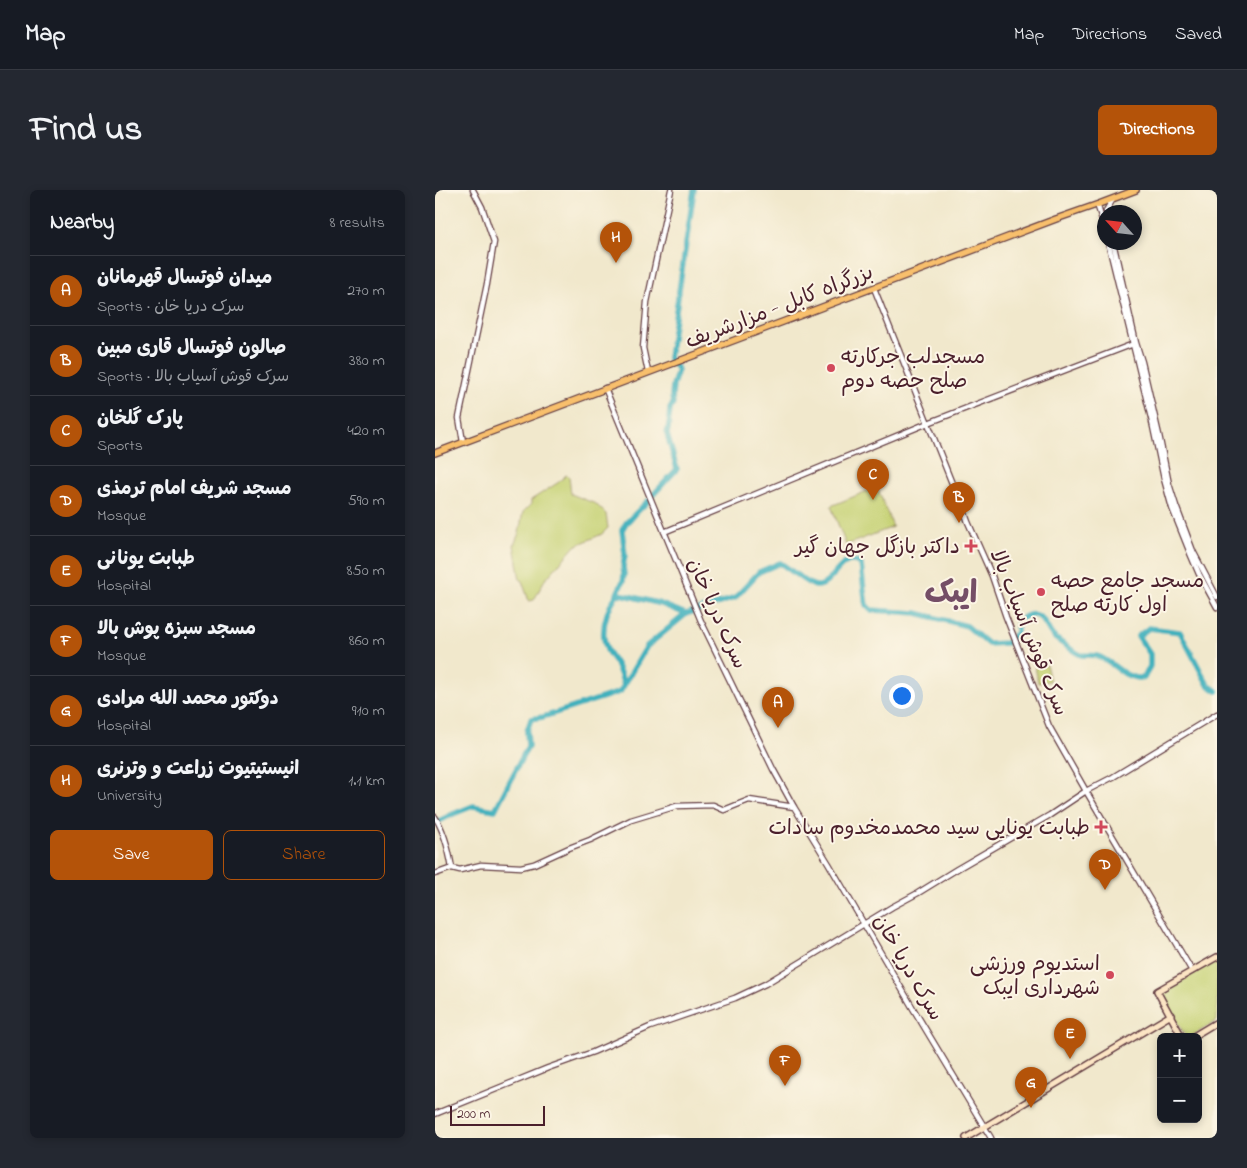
<!DOCTYPE html>
<html lang="en">
<head>
<meta charset="utf-8">
<style>
  :root { --surface:#171b24; --page:#242831; --text:#f1f3f6; --muted:#9ea1a6; --line:#363941; --accent:#b45309 }
  body { margin:0; font-family:"Indie Flower","Playpen Sans Arabic",sans-serif; background:var(--page); color:var(--text) }
  .controls { position:absolute; right:15px; bottom:15px; display:grid; overflow:hidden; border-radius:8px; box-shadow:0 2px 8px #0003 }
  .controls button { width:45px; height:45px; display:grid; place-items:center; padding:0; border:0; border-bottom:1px solid var(--line); background:var(--surface); color:var(--text); font:25px sans-serif }
  .compass { position:absolute; left:662px; top:15px; width:45px; height:45px; border-radius:50%; background:var(--surface); box-shadow:0 2px 8px #0003; rotate:297deg }
  .scale { position:absolute; left:15px; bottom:12px; width:95px; box-sizing:border-box; padding-left:5px; border:2px solid #4a1f2b; border-top:0; font-size:14px; line-height:18px; white-space:nowrap; color:#4a1f2b; -webkit-text-stroke:4px #fcf5e5; paint-order:stroke }
  .you { position:absolute; left:466px; top:505px; width:18px; height:18px; margin:-12px; border:4px solid #fff; border-radius:50%; background:#1a73e8; box-shadow:0 0 0 8px #1a73e833 }
  .badge { display:grid; place-items:center; width:32px; height:32px; border-radius:50%; background:var(--accent); color:#fff; font-size:16px; font-weight:700 }
  .pin { position:absolute; translate:-50% -41px; filter:drop-shadow(0 1px 2px #0008) }
  .pin::after { content:''; position:absolute; top:26px; width:18px; height:15px; background:inherit; clip-path:polygon(0 0,100% 0,50% 100%) }
  .list { margin:0; padding:0; list-style:none }
  h2 { display:flex; justify-content:space-between; align-items:center; height:65px; margin:0; padding:0 20px; font-size:21px }
  h2 small { font-size:16px; font-weight:400; color:var(--muted) }
  .list li { display:grid; grid-template-columns:32px 1fr auto; gap:15px; align-items:center; box-sizing:border-box; height:70px; padding:0 20px; border-top:1px solid var(--line) }
  .list b { display:block; font-size:19px; white-space:nowrap }
  .list p { margin:0; font-size:16px; white-space:nowrap; color:var(--muted) }
  .list em { font-size:16px; font-style:normal; color:var(--muted) }
  .actions { display:flex; gap:10px; padding:15px 20px }
  .actions a { flex:1; padding:11px 0; border:1px solid var(--accent); border-radius:8px; text-align:center; font-size:18px; color:var(--accent) }
  .actions .main { background:var(--accent); color:#fff }
  .map { position:relative; flex:none; width:782px; height:948px; overflow:hidden; border-radius:8px }
  header { display:flex; align-items:center; gap:30px; box-sizing:border-box; height:70px; padding:0 25px; background:var(--surface); border-bottom:1px solid var(--line) }
  header strong { font-size:24px }
  nav { display:flex; gap:28px; margin-inline-start:auto; font-size:18px }
  .intro { display:flex; align-items:center; justify-content:space-between; box-sizing:border-box; height:120px; padding:0 30px }
  h1 { margin:0; font-size:35px }
  .button { padding:12px 22px; border-radius:8px; background:var(--accent); color:#fff; font-size:18px; font-weight:700 }
  main { display:flex; gap:30px; padding:0 30px }
  aside { flex:1; background:var(--surface); border-radius:8px; box-shadow:0 2px 8px #0003 }
  .map>svg:first-child { display:block }
  .green { fill:#c6d274; stroke:#887850 }
  .lines { fill:none; stroke-linecap:round; stroke-linejoin:round }
  .river { stroke:#42b1bd; stroke-width:5.5 }
  .tertiary-casing { stroke:#633d43; stroke-width:7 }
  .secondary-casing { stroke:#633d43; stroke-width:8 }
  .trunk-casing { stroke:#633d43; stroke-width:8 }
  .tertiary { stroke:#fff; stroke-width:4.5 }
  .secondary { stroke:#fce5c4; stroke-width:5 }
  .trunk { stroke:#f8bf6c; stroke-width:5.5 }
  .poi-dot { fill:#d1495b; stroke:#fcf5e5; stroke-width:2 }
  .labels { text-anchor:middle; stroke-width:4; stroke-linejoin:round; paint-order:stroke }
  .street-label { font-size:21px; fill:#4a1f2b; stroke:#fcf5e5 }
  .poi-label { font-size:21px; fill:#4a1f2b; stroke:#fcf5e5; text-anchor:end }
  .town-label { font-size:31px; font-weight:bold; fill:#754e66; stroke:#fcf5e5 }
</style>
</head>
<body>
<header>
<strong>Map</strong>
<nav><a>Map</a><a>Directions</a><a>Saved</a></nav>
</header>
<div class="intro"><h1>Find us</h1><a class="button">Directions</a></div>
<main>
<aside>
<h2>Nearby<small>8 results</small></h2>
<ul class="list">
<li><span class="badge">A</span><div><b>میدان فوتسال قهرمانان</b><p>Sports · سرک دریا خان</p></div><em>270 m</em></li>
<li><span class="badge">B</span><div><b>صالون فوتسال قاری مبین</b><p>Sports · سرک قوش آسیاب بالا</p></div><em>380 m</em></li>
<li><span class="badge">C</span><div><b>پارک گلخان</b><p>Sports</p></div><em>420 m</em></li>
<li><span class="badge">D</span><div><b>مسجد شریف امام ترمذی</b><p>Mosque</p></div><em>590 m</em></li>
<li><span class="badge">E</span><div><b>طبابت یونانی</b><p>Hospital</p></div><em>850 m</em></li>
<li><span class="badge">F</span><div><b>مسجد سبزه پوش بالا</b><p>Mosque</p></div><em>860 m</em></li>
<li><span class="badge">G</span><div><b>دوکتور محمد الله مرادی</b><p>Hospital</p></div><em>910 m</em></li>
<li><span class="badge">H</span><div><b>انیستیتیوت زراعت و وترنری</b><p>University</p></div><em>1.1 km</em></li>
</ul>
<div class="actions"><a class="main">Save</a><a>Share</a></div>
</aside>
<div class="map">
<svg width="782" height="948" viewBox="0 0 782 948">
  <rect width="100%" height="100%" fill="#fcf5e5"/>
  <filter id="ink" filterUnits="userSpaceOnUse"><feTurbulence type="fractalNoise" baseFrequency=".02" numOctaves="2"/><feDisplacementMap in="SourceGraphic" scale="10" xChannelSelector="R" yChannelSelector="G"/><feConvolveMatrix kernelMatrix="1 2 1 2 8 2 1 2 1" color-interpolation-filters="sRGB"/></filter>
  <filter id="wash" filterUnits="userSpaceOnUse"><feTurbulence type="fractalNoise" baseFrequency=".0096" numOctaves="4" result="noise"/><feDisplacementMap in="SourceGraphic" scale="20" xChannelSelector="R" yChannelSelector="G"/><feGaussianBlur stdDeviation="1.12" result="paint"/><feColorMatrix in="noise" values="0 0 0 0 0 0 0 0 0 0 0 0 0 0 0 0 0 1.4 0 .05"/><feComposite in="paint" operator="in"/></filter>
  <g filter="url(#wash)">
    <rect width="100%" height="100%" fill="#f1e8cc"/>
    <path class="green" d="M 131,285 L 134,286 L 136,304 L 161,314 L 171,324 L 173,338 L 167,344 L 140,356 L 109,391 L 99,410 L 94,411 L 87,391 L 85,390 L 79,355 L 84,343 L 88,322 L 96,314 L 96,310 L 124,292 Z
      M 442,297 L 458,337 L 411,355 L 396,316 Z
      M 611,474 L 615,491 L 603,493 L 600,476 Z
      M 782,769 L 782,831 L 755,847 L 751,847 L 725,803 Z"/>
    <g class="lines">
      <path class="river" d="M 234,229 L 235,219 L 238,214 L 237,206 L 238,195 L 243,180 L 234,168 L 259,0
        M 234,233 L 232,244 L 238,265
        M 217,306 L 242,279 L 239,269
        M 182,404 L 188,391 L 189,385 L 188,376 L 190,365 L 187,340 L 191,333 L 213,311
        M 189,495 C 187,489 185,482 182,476 C 180,471 175,466 172,460 C 164,440 171,421 182,404 L 190,405 L 226,414 L 251,424
        M 0,633 L 18,624 L 38,616 L 60,620 L 93,556 L 92,541 L 96,529 L 108,527 L 185,502 L 212,456 L 251,424 L 300,408 L 324,382 L 345,373 C 354,378 372,395 381,396 C 398,398 405,360 426,374 L 430,408 L 431,415 L 436,420 L 482,423 L 532,436 L 553,454 L 572,453 L 582,442 L 583,431 C 588,428 594,423 601,425 C 611,428 612,442 620,448 C 625,452 641,463 646,465 C 652,466 659,464 665,467 C 682,475 688,489 709,488 L 715,476 L 715,464 L 703,446 L 714,438 L 745,442 L 773,495 L 782,501"/>
    </g>
  </g>
  <g filter="url(#ink)">
    <g class="lines">
      <defs>
        <path id="tertiary" d="M 664,14 L 663,17 L 670,39
          M 671,21 L 678,9
          M 673,52 L 717,232 L 729,289 L 737,318 L 755,363 L 764,384 L 782,417
          M 678,52 L 701,153 L 707,172 L 724,245 L 734,294 L 741,316 L 758,361 L 782,407
          M 439,98 L 516,291 L 525,309 L 533,332 L 557,386 L 571,427 L 614,536 L 651,601 L 757,781
          M 213,182 L 208,158 L 212,112 L 236,0
          M 170,198 L 266,431 L 338,579 L 359,617 L 394,674 L 479,820 L 556,948
          M 28,252 L 24,228 L 52,94 L 59,52 L 47,17 L 38,0
          M 229,342 L 493,233 L 607,189 L 701,153
          M 0,627 C 10,642 14,661 17,678
          M 0,684 L 17,678 L 25,680 L 46,675 L 86,677 L 99,674 L 134,658 L 155,650 L 196,630 L 242,616 L 278,615 L 289,620 L 314,610 L 359,617
          M 0,924 L 113,878 L 158,862 L 215,837 L 300,808 L 330,794 L 457,717 L 483,703 L 522,679 L 615,625 L 651,601 L 678,587 L 782,524"/>
        <path id="secondary" d="M 747,847 L 722,801 L 782,767
          M 757,847 L 782,832
          M 531,948 L 736,825"/>
        <path id="trunk" d="M 0,263 L 621,29 L 664,14 L 701,0"/>
      </defs>
      <use href="#tertiary" class="tertiary-casing"/>
      <use href="#secondary" class="secondary-casing"/>
      <use href="#trunk" class="trunk-casing"/>
      <use href="#tertiary" class="tertiary"/>
      <use href="#secondary" class="secondary"/>
      <use href="#trunk" class="trunk"/>
    </g>
  </g>
  <g class="poi-dot">
    <circle cx="396" cy="178" r="5"/>
    <path d="M533.5 348.5h5v5h5v5h-5v5h-5v-5h-5v-5h5z"/>
    <circle cx="606" cy="402" r="5"/>
    <path d="M663.5 629.5h5v5h5v5h-5v5h-5v-5h-5v-5h5z"/>
    <circle cx="675" cy="785" r="5"/>
  </g>
  <g class="labels">
    <g class="street-label">
      <text transform="translate(344 116) rotate(-21)" y="7">بزرگراه کابل - مزارشریف</text>
      <text transform="translate(283 423) rotate(66)" y="7">سرک دریا خان</text>
      <text transform="translate(595 442) rotate(68)" y="7">سرک قوش آسیاب بالا</text>
      <text transform="translate(474 777) rotate(60)" y="7">سرک دریا خان</text>
    </g>
    <g class="poi-label">
      <text x="406" y="173" text-anchor="start">مسجدلب جرکارته<tspan x="406" dy="24">صلح حصه دوم</tspan></text>
      <text x="525" y="363">داکتر بازگل جهان گیر</text>
      <text x="616" y="397" text-anchor="start">مسجد جامع حصه<tspan x="616" dy="24">اول کارته صلح</tspan></text>
      <text x="655" y="644">طبابت یونایی سید محمدمخدوم سادات</text>
      <text x="665" y="780">استدیوم ورزشی<tspan x="665" dy="24">شهرداری ایبک</tspan></text>
    </g>
    <g class="town-label">
      <text x="516" y="412">ایبک</text>
    </g>
  </g>
</svg>
<div class="controls">
<button>+</button>
<button>−</button>
</div>
<svg class="compass" viewBox="-18 -18 36 36"><path d="M0-13l5 13h-10z" fill="#e53935"/><path d="M0 13l5-13h-10z" fill="#9ea1a6"/></svg>
<div class="scale">200 m</div>
<div class="you"></div>
<div class="pin badge" style="left:343px;top:538px">A</div>
<div class="pin badge" style="left:524px;top:333px">B</div>
<div class="pin badge" style="left:438px;top:310px">C</div>
<div class="pin badge" style="left:670px;top:700px">D</div>
<div class="pin badge" style="left:635px;top:869px">E</div>
<div class="pin badge" style="left:350px;top:896px">F</div>
<div class="pin badge" style="left:596px;top:918px">G</div>
<div class="pin badge" style="left:181px;top:73px">H</div>
</div>
</main>
</body>
</html>
